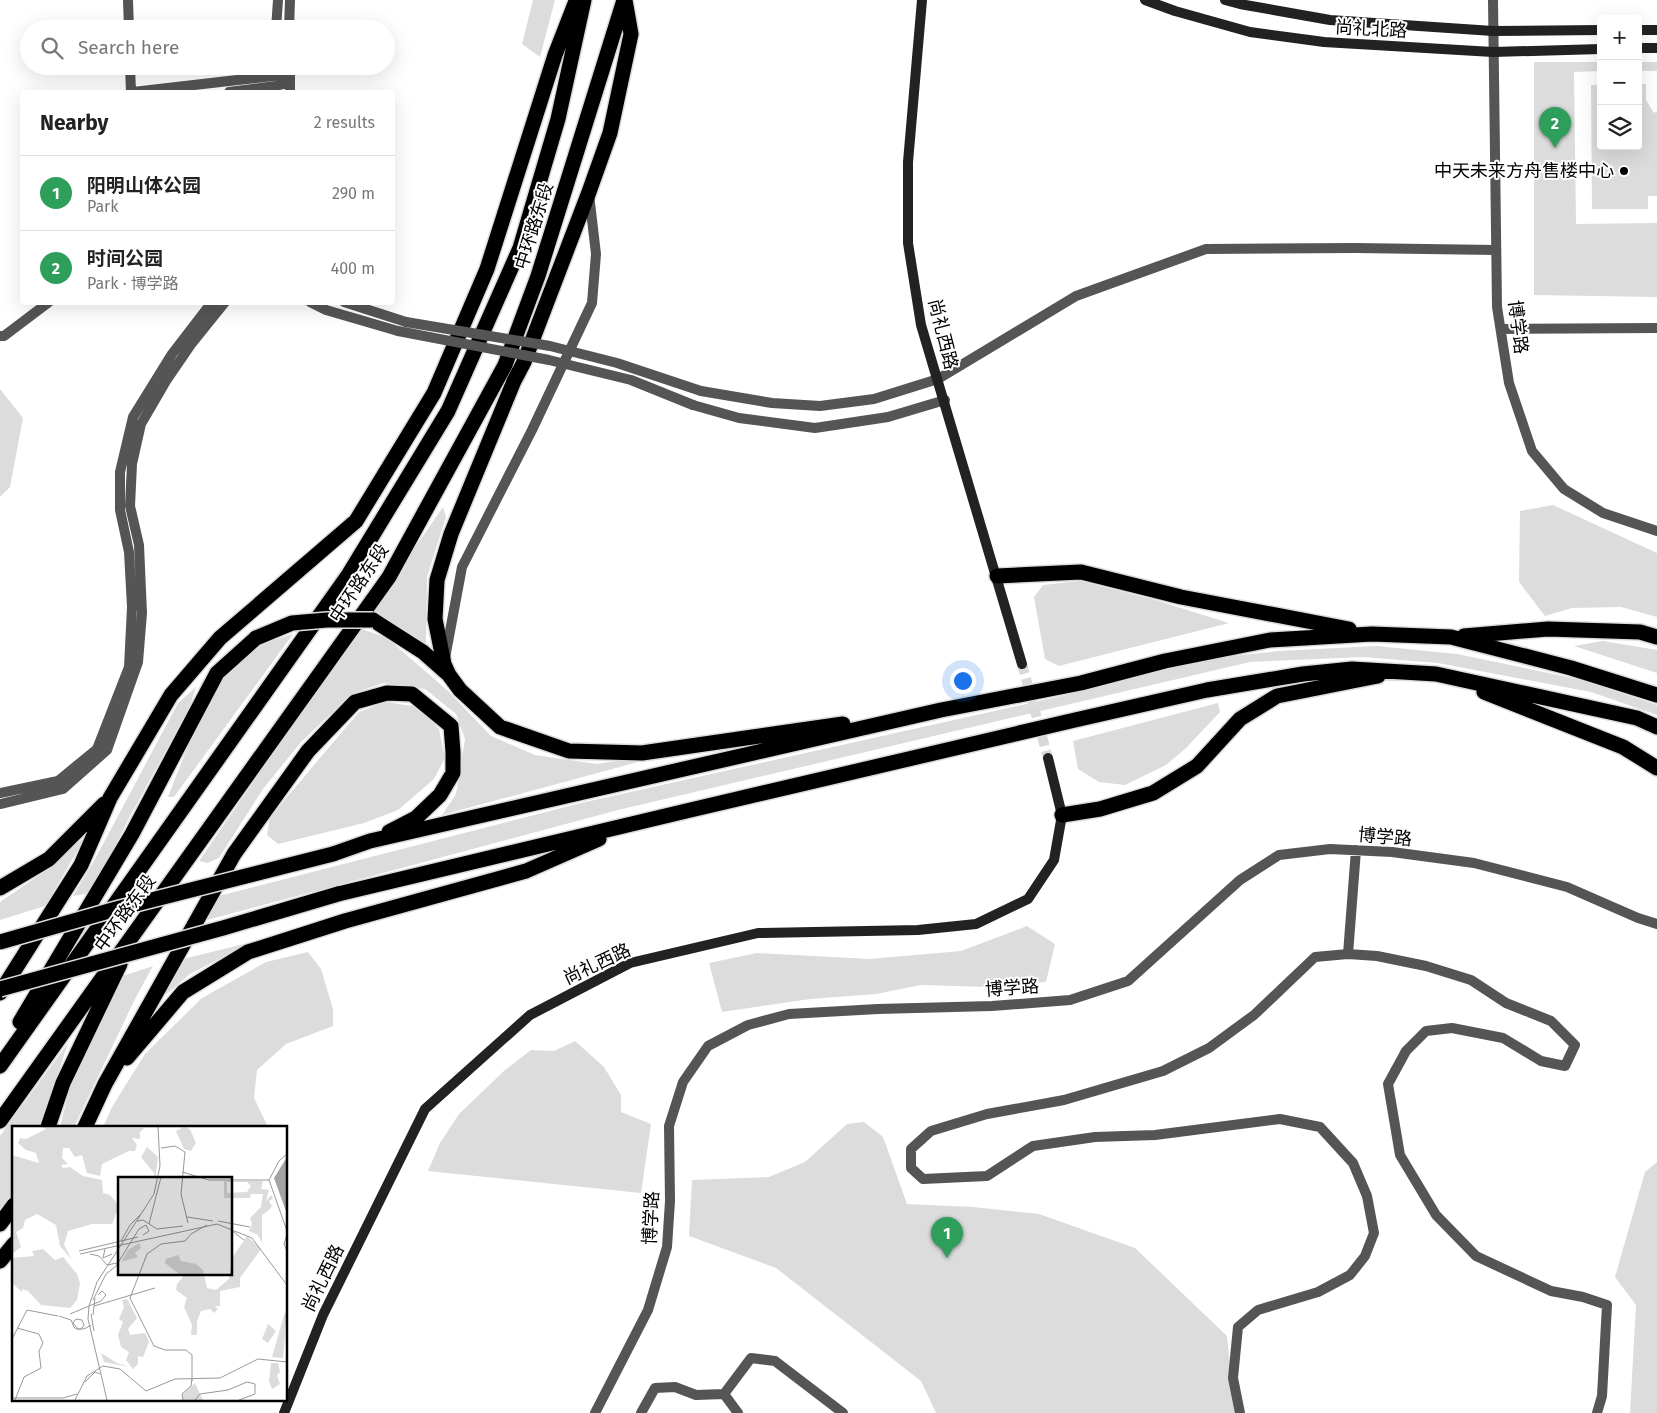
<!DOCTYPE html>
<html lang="en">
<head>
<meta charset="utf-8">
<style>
  :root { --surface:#fff; --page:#f2f2f2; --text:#222; --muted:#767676; --line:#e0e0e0; --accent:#0f766e }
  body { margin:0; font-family:"Fira Sans","Noto Sans SC",sans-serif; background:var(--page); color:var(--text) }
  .controls { position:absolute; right:15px; top:15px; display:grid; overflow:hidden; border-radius:5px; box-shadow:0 5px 20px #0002 }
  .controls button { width:45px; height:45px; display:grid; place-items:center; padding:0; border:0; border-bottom:1px solid var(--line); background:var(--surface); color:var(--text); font:25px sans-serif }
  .you { position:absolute; left:962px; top:680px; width:18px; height:18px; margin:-12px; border:4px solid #fff; border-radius:50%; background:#1a73e8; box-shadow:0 0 0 8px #1a73e833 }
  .badge { display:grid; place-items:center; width:32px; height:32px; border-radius:50%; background:var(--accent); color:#fff; font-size:16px; font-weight:700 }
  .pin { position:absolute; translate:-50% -41px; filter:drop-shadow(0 1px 2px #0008) }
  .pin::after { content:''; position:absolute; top:26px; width:18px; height:15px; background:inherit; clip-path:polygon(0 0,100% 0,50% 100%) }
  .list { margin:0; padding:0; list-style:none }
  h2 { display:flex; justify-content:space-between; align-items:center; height:65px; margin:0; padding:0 20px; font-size:21px }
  h2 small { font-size:16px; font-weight:400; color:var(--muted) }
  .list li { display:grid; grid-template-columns:32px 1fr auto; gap:15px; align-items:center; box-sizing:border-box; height:75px; padding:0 20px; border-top:1px solid var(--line) }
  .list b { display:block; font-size:19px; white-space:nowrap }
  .list p { margin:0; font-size:16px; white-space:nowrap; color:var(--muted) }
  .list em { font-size:16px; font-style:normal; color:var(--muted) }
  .icon { flex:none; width:28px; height:28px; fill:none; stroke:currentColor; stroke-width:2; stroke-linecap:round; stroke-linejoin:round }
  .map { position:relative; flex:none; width:1657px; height:1413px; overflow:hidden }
  .search { position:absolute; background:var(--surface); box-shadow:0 5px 20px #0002; left:20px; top:20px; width:375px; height:55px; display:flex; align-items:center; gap:12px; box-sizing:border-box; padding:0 18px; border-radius:28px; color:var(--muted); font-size:19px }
  .panel { position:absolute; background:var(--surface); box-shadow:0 5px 20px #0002; left:20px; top:90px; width:375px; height:215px; border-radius:5px }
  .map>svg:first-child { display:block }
  .green { fill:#dcdcdc }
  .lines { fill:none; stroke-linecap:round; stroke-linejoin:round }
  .secondary-tunnel { stroke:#d9d9d9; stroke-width:10; stroke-dasharray:10 5; stroke-linecap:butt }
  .highway-casing { stroke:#dbdbdb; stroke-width:18 }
  .street { stroke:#555; stroke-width:10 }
  .secondary { stroke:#222; stroke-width:10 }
  .highway { stroke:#000; stroke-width:15 }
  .highway-bridge-casing { stroke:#dbdbdb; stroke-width:18; stroke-linecap:butt }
  .street-bridge { stroke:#555; stroke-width:10 }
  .highway-bridge { stroke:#000; stroke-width:15 }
  .poi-dot { fill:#000; stroke:#fff; stroke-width:2 }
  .labels { text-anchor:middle; stroke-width:4; stroke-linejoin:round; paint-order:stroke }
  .street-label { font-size:18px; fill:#000; stroke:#fff }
  .poi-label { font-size:18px; fill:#000; stroke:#fff; text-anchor:end }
  .inset-road { fill:none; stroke:#999; stroke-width:1 }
  .view { fill:#000; fill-opacity:0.15; stroke:#000; stroke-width:2.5 }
  .inset-edge { fill:none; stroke:#000; stroke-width:2.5 }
</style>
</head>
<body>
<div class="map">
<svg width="1657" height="1413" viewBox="0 0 1657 1413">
  <rect width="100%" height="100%" fill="#fff"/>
  <path class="green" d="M 533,0 L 555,0 L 540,57 L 522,44 Z
    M 1534,62 L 1601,62 L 1601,71 L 1574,72 L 1576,224 L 1657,223 L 1657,297 L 1534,295 Z
    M 1638,62 L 1657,62 L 1657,71 L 1638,71 Z
    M 1638,84 L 1646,84 L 1646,100 L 1654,113 L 1657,111 L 1657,196 L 1648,196 L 1648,209 L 1592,209 L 1591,85 L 1601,85 L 1601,146 L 1638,146 Z
    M 0,389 L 23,418 L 10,487 L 0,497 Z
    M 1553,505 L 1657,553 L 1657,617 L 1621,607 L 1572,608 L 1545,616 L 1519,582 L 1520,511 Z
    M 443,507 L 446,517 L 427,577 L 426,645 L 399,626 L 369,614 Z
    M 1080,581 L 1155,600 L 1229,623 L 1059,666 L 1045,659 L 1034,597 L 1043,585 Z
    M 359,628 L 387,638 L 447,690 L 491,736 L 535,755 L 597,764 L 635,758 L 638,762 L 442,815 L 456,794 L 465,739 L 456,714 L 425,689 L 383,683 L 352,694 L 301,742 L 263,789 L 219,858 L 207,863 L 199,861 Z
    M 293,634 L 174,797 L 168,797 C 184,756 213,676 249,650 C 258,644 281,638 293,634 Z
    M 1603,641 L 1657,650 L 1657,673 L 1574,646 Z
    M 1377,646 L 1457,654 L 1582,680 L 1657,705 L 1657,715 L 1591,692 L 1438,663 L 1363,657 L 1250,662 L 618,810 L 207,920 L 215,897 L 581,803 L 1062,696 L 1207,659 L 1278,651 Z
    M 196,687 L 190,706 L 128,820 L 92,893 L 73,896 L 94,861 L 178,703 Z
    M 386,702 L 418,707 L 439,729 L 445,758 L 434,779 L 398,810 L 364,823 L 278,844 L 267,835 L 270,817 L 359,712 Z
    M 1218,703 L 1220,712 L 1185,749 L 1166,765 L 1125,785 L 1099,782 L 1078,769 L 1073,741 Z
    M 86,836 L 45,906 L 0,920 L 0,902 L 44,872 Z
    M 1027,926 L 1055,944 L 1046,982 L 988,987 L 921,985 L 876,994 L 810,999 L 722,1012 L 709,963 L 757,953 L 869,959 L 961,951 Z
    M 252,942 L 190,974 L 156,1003 L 179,960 Z
    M 308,952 L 321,969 L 333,1009 L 333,1026 L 286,1044 L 257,1070 L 254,1098 L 268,1127 L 103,1127 L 112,1107 L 145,1054 L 202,998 L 266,962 Z
    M 153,966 L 136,997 L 74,1127 L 60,1127 L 75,1067 L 120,977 Z
    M 575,1041 L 604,1067 L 621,1095 L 621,1112 L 651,1124 L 641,1193 L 428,1171 L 440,1143 L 459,1114 L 505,1070 L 531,1050 L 554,1051 Z
    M 68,1043 L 41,1127 L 14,1127 L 14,1196 L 0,1214 L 0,1136 Z
    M 864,1122 L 883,1137 L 907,1204 L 973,1207 L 1039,1214 L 1135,1248 L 1227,1336 L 1233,1397 L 1237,1413 L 936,1413 L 921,1381 L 776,1268 L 689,1236 L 692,1180 L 769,1177 L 805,1162 L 847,1124 Z
    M 1657,1162 L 1657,1413 L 1630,1413 L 1636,1305 L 1615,1277 L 1645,1172 Z"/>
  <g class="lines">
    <path class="secondary-tunnel" d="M 1022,664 L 1048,758"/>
    <defs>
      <path id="highway" d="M 997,576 L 1081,572 L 1181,597 L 1349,629
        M 373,620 L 423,652 L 449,675 L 460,690 L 500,727 L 569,751 L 642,753 L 843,724
        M 1464,636 L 1548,629 L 1640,632 L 1657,637
        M 449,675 L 444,664 L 435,619 L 437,580 L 451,534 L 514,381 L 524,362 L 589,192 L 610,133 L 631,34 L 625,0
        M 1484,692 L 1623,747 L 1657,768
        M 1062,815 L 1100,809 L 1153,793 L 1197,766 L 1240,719 L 1277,696 L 1378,676
        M 333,854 L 370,841 L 941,710 L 1081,683 L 1165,661 L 1270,640 L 1372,634 L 1451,637 L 1571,668 L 1657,695
        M 0,888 L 49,859 L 104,804
        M 338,894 L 682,812 L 1075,720 L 1207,690 L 1303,674 L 1352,669 L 1436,674 L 1637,718 L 1657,727
        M 0,993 L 81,865 L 110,798 L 171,695 L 220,638 L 356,521 L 434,393 L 487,269 L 555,55 L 576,1
        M 20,1022 L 132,834 L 217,673 L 256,638
        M 127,1058 L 183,992 L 248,952 L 345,921 L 526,871 L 599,839
        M 0,1066 L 349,574 L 448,411 L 520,248 L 558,119 L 584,0
        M 0,1121 L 389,577 L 505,365 L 538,276 L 624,0
        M 48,1127 L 63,1083 L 120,964
        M 85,1127 L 105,1084 L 234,854 L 308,751 L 355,702 L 387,693 L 412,694 L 451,726 L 453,752 L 453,773 L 440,795 L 416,818 L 389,832
        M 0,1224 L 14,1205
        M 0,1261 L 14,1244"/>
    </defs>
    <use href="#highway" class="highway-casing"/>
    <path class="street" d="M 128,0 L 129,29
      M 1493,0 L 1497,307 L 1509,383 L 1532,451 L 1564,489 L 1603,513 L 1657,531
      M 276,29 L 278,0
      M 289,29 L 290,0
      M 130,66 L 131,92
      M 290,66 L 290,92
      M 133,92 L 290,74
      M 229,92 L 276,86 L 290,82
      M 310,302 L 326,310 L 398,331
      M 344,302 L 406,322
      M 1501,329 L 1657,328
      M 0,336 L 4,336 L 49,302
      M 701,391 L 772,403 L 820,406 L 874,399 L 938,379 L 1076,296 L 1206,249 L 1355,248 L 1496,250
      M 693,405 L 739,418 L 815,428 L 888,417 L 945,400
      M 445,658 L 462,567 L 532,430 L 592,303 L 596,254 L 589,194
      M 0,793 L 58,781 L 97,749 L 129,667 L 132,607 L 129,552 L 120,510 L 120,472 L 133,417 L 172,354 L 212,302
      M 1,804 L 63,789 L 107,750 L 138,662 L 142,613 L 139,545 L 130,506 L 132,464 L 141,424 L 166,381 L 192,343 L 225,302
      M 1348,954 L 1356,850
      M 724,1394 L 751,1358 L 775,1361 L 843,1413
      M 595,1413 L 648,1310 L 667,1247 L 670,1201 L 669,1126 L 683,1082 L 708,1046 L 748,1025 L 789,1014 L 878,1009 L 992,1006 L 1070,1000 L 1128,981 L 1240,880 L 1279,855 L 1330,849 L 1392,852 L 1474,863 L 1567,887 L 1638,918 L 1657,924
      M 641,1413 L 655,1388 L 675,1387 L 696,1395 L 724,1394 L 738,1413
      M 1240,1413 L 1233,1378 L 1238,1327 L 1258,1310 L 1318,1292 L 1350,1275 L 1365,1256 L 1374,1233 L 1367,1196 L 1353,1163 L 1320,1127 L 1280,1119 L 1155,1135 L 1095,1137 L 1033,1146 L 987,1176 L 923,1179 L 911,1168 L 911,1149 L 931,1131 L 987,1114 L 1064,1100 L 1163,1071 L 1209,1048 L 1254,1015 L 1315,957 L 1348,954 L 1377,956 L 1426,966 L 1471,980 L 1506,1003 L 1551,1021 L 1575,1045 L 1565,1066 L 1541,1061 L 1503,1038 L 1452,1028 L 1426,1031 L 1406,1051 L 1388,1084 L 1400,1155 L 1436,1215 L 1476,1256 L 1551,1291 L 1583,1297 L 1607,1305 L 1602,1396 L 1597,1413"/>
    <path class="secondary" d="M 922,0 L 908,162 L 908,243 L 921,325 L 1022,664
      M 1145,0 L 1175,11 L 1250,32 L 1324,42 L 1493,52 L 1601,49
      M 1225,0 L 1240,4 L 1330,20 L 1493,31 L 1601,30
      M 1638,30 L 1657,30
      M 1638,48 L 1657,48
      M 284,1413 L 323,1315 L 425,1109 L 530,1015 L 630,963 L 758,933 L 918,930 L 976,924 L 1028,899 L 1054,860 L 1062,815 L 1048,758"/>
    <use href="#highway" class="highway"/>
    <defs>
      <path id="highway-bridge" d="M 256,638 L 292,623 L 327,620 L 373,620
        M 0,942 L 116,909 L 333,854
        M 0,989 L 223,928 L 338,894"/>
    </defs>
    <use href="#highway-bridge" class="highway-bridge-casing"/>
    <path class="street-bridge" d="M 406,322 L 550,346 L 617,363 L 701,391
      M 398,331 L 549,360 L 631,380 L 693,405"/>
    <use href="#highway-bridge" class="highway-bridge"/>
  </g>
  <circle class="poi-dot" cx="1624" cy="171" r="5"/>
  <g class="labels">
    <g class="street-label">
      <text transform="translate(1371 29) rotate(3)" y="6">尚礼北路</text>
      <text transform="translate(534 226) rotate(-73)" y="6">中环路东段</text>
      <text transform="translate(1518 327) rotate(83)" y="6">博学路</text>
      <text transform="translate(943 334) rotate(76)" y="6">尚礼西路</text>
      <text transform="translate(359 583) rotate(-56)" y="6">中环路东段</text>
      <text transform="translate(1385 837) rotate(5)" y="6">博学路</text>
      <text transform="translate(125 913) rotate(-54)" y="6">中环路东段</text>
      <text transform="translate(597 964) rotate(-25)" y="6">尚礼西路</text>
      <text transform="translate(1012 988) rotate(-4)" y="6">博学路</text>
      <text transform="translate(651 1218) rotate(-87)" y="6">博学路</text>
      <text transform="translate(323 1278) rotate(-64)" y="6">尚礼西路</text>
    </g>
    <g class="poi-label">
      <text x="1614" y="177">中天未来方舟售楼中心</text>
    </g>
  </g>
  <g transform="translate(12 1126)">
    <rect width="275" height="275" fill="#fff"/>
    <path d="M 29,1 L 132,2 L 128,6 L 128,13 L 120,12 L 125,19 L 123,25 L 117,25 L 90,38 L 88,50 L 75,47 L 70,29 L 63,31 L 57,22 L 51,22 L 50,32 L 56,38 L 49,39 L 51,42 L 58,41 L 71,50 L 90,54 L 91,67 L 98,69 L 107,80 L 100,98 L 80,98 L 56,105 L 52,119 L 60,134 L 48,120 L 44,99 L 25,88 L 13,94 L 11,102 L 4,106 L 9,121 L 0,128 L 0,29 L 27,37 L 24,27 L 14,24 L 6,17 L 8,12 L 14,13 L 34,3 ZM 172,1 L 178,3 L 184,17 L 179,25 L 172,23 L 164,5 ZM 135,21 L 146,31 L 143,55 L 142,47 L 129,31 ZM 212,55 L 251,55 L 249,63 L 257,64 L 254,75 L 259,69 L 261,73 L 257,75 L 260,80 L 256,85 L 250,89 L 250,117 L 246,109 L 237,105 L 240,98 L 238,92 L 249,81 L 251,68 L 239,68 L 238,72 L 212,72 ZM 215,56 L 235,56 L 239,60 L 235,66 L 215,67 ZM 235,110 L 249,123 L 228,152 L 228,161 L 208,165 L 208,180 L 203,180 L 206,183 L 202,187 L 198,183 L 189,185 L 185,195 L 185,209 L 179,209 L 180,199 L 172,181 L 175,172 L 164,164 L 165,158 L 171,151 L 153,137 L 154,133 L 166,129 L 169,135 L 184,138 L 191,144 L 195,162 L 204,164 L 217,153 L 220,132 ZM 127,117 L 129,122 L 123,127 L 126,131 L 109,136 L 116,124 ZM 31,123 L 43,134 L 51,131 L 65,148 L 68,157 L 65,174 L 58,182 L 29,179 L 16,165 L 10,163 L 10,166 L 0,157 L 0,132 L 22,130 L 20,125 ZM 115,173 L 125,192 L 116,203 L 118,209 L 133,207 L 137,216 L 131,231 L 126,230 L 126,238 L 121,243 L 114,234 L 117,226 L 109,221 L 106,209 L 111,196 L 107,193 L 112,181 L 110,174 ZM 275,185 L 271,232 L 260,231 L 272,189 ZM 256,198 L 264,205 L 256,217 L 250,213 ZM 89,227 L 105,237 L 117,241 L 92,236 ZM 259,237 L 266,237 L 268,246 L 265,249 L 268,258 L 260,263 L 257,255 ZM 183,257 L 191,274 L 171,274 L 171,268 Z" fill="#dcdcdc" fill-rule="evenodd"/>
    <path d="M 275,31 L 275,88 L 262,52 Z" fill="#a3a3a3"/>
    <path class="inset-road" d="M 149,22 L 163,20 L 173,26 L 169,68 L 176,97M 275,28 L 267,35 L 257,54 L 275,105M 170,46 L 197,54 L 257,54M 175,91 L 201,95M 125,95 L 131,94 L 145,103 L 171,100M 206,95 L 238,101M 137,98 L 149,51M 218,103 L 232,114M 179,108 L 173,115 L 149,118 L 135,128 L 118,172 L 142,220 L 153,224 L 174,224 L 180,229 L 180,255M 179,108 L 195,99M 275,108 L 272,118 L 275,125M 109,115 L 118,99 L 129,88M 93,123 L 91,132 L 100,128M 67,125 L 126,111M 68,128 L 205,98 L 240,112 L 275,159M 78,128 L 87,130 L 95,139 L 105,137M 81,174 L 94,148 L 104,140 L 127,103 L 134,99 L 137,105 L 131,109M 82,180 L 143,162M 58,188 L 89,175 L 94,169 L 90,165 L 86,169M 79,188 L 82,205M 81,189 L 83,172M 47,190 L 59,194 L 62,201 L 64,203 L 68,203 L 70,202 L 71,201 L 72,199 L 70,194 L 64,193 L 61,197 L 66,203 L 71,203 L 74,202 L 79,199M 0,213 L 15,184 L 46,190M 73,256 L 83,246 L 88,248M 0,272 L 51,272 L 65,268M 3,274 L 12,251 L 29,242 L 27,225 L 31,217 L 27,208 L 5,202M 63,274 L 75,250 L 91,240 L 108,243 L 134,265 L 163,253 L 208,252 L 246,233 L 275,236M 95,274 L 76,193 L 77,180 L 85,156 L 142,68 L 148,40 L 146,1M 171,274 L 170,268 L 179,260 L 180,253M 183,274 L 188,268 L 216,264 L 235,256 L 243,258 L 243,268 L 227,274"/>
    <path class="view" d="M 106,51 L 220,51 L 220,149 L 106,149 Z"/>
    <rect width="275" height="275" class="inset-edge"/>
  </g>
</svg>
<div class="controls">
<button>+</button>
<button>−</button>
<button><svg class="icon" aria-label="layers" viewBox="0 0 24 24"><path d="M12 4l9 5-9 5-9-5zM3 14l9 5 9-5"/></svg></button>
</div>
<div class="you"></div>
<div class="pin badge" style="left:947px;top:1258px;background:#2e9e5b">1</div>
<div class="pin badge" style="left:1555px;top:148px;background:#2e9e5b">2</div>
<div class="search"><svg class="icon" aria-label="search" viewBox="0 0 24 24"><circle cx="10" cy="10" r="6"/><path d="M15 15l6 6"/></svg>Search here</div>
<section class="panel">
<h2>Nearby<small>2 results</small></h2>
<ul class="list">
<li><span class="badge" style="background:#2e9e5b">1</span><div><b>阳明山体公园</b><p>Park</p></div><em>290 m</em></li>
<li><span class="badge" style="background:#2e9e5b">2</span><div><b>时间公园</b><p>Park · 博学路</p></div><em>400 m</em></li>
</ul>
</section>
</div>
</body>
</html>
